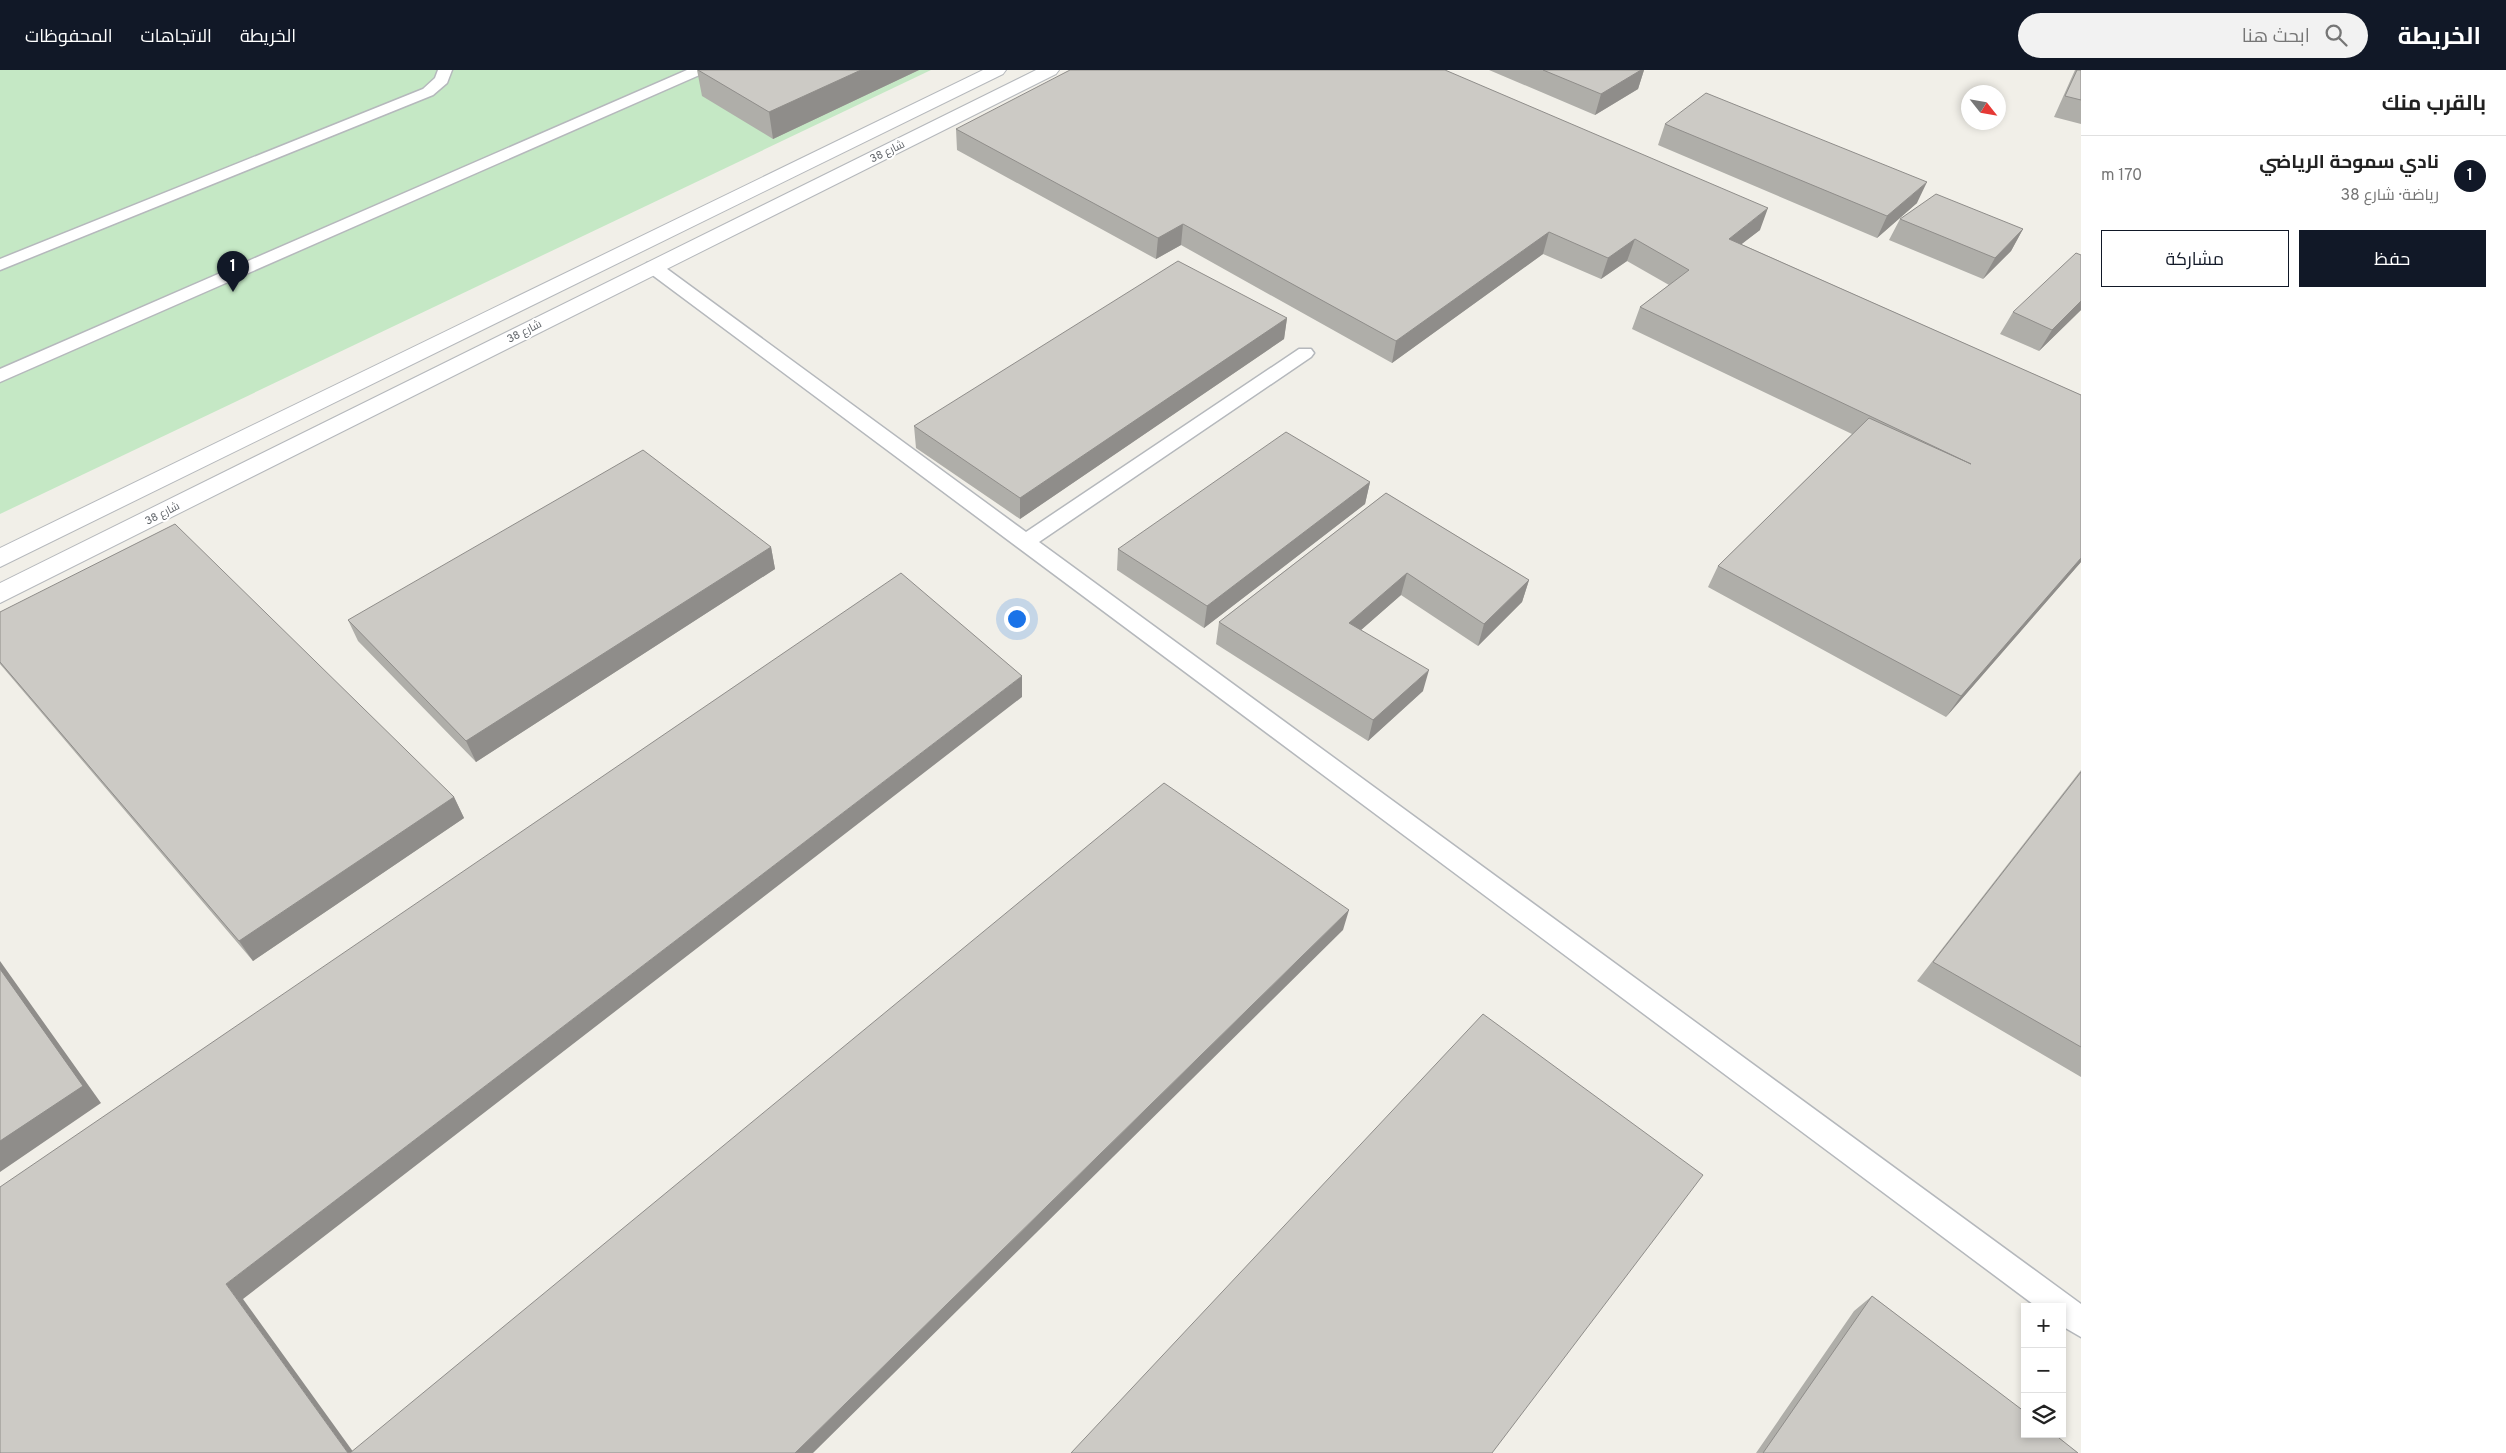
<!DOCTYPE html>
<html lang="ar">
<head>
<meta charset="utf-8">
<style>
  :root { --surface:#fff; --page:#f2f2f2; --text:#222; --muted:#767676; --line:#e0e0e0; --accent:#111827 }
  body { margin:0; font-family:Overpass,Cairo,sans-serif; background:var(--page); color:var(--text); direction:rtl }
  .controls { position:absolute; right:15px; bottom:15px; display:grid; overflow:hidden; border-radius:0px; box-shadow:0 2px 8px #0003 }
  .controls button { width:45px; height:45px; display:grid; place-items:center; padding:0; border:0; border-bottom:1px solid var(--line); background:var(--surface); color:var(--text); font:25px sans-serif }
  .compass { position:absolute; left:1961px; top:15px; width:45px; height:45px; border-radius:50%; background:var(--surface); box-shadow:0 2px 8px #0003; rotate:121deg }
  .you { position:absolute; left:1016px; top:548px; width:18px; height:18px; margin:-12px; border:4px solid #fff; border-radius:50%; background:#1a73e8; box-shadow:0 0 0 8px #1a73e833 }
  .badge { display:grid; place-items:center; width:32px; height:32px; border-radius:50%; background:var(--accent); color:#fff; font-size:16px; font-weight:700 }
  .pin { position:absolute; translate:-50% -41px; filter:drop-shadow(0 1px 2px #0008) }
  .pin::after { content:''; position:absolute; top:26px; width:18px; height:15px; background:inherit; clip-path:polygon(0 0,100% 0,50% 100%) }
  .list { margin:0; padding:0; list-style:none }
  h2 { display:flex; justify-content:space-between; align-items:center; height:65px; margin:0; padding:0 20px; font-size:21px }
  h2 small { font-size:16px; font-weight:400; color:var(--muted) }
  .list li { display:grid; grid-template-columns:32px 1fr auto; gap:15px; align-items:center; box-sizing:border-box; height:80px; padding:0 20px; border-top:1px solid var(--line) }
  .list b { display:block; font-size:19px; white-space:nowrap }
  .list p { margin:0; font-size:16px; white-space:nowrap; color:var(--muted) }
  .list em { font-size:16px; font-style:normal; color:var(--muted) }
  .actions { display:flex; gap:10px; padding:15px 20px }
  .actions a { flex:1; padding:11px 0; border:1px solid var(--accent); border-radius:0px; text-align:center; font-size:18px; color:var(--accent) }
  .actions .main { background:var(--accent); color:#fff }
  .icon { flex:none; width:28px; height:28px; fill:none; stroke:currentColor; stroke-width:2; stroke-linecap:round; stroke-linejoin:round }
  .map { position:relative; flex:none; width:2081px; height:1383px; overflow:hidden; direction:ltr }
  header { display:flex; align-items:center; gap:30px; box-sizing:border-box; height:70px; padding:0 25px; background:var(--accent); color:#fff }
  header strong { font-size:24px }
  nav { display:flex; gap:28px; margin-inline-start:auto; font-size:18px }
  .search { width:350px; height:45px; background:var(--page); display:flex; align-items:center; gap:12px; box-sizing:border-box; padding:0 18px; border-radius:28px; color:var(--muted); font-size:19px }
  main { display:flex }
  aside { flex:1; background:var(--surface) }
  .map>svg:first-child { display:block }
  .green { fill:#c5e8c5 }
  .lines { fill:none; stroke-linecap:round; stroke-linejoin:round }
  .service-casing { stroke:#b5b8bc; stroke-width:3 }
  .tertiary-casing { stroke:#b5b8bc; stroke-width:2 }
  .service { fill:#fff; fill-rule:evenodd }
  .tertiary { fill:#fff; fill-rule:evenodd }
  .wall { fill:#afaea9 }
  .shaded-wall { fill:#8f8d8a }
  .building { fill:#cccac5; stroke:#8f8d8a }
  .labels { text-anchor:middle; stroke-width:4; stroke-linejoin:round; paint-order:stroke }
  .far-street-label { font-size:11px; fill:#5f6368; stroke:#fff }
</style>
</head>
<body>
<header>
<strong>الخريطة</strong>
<div class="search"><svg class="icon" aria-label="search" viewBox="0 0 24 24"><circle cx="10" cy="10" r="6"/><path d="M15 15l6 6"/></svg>ابحث هنا</div>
<nav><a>الخريطة</a><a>الاتجاهات</a><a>المحفوظات</a></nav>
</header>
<main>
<aside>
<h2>بالقرب منك<small></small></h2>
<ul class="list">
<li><span class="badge">1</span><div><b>نادي سموحة الرياضي</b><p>رياضة · شارع 38</p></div><em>170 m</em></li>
</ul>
<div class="actions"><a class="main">حفظ</a><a>مشاركة</a></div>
</aside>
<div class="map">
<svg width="2081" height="1383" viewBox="0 0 2081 1383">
  <rect width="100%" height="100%" fill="#f1efe8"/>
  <path class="green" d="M 0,0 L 931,0 L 0,444 Z"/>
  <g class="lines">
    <defs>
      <path id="service" d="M 438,0 L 452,0 L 447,13 L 433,25 L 0,200 L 0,189 L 423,19 L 435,8 Z
        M 687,0 L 706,0 L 704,3 L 0,312 L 0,299 Z
        M 653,192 L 659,193 L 1026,462 L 1299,279 L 1311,279 L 1314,283 L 1311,287 L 1039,472 L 2081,1234 L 2081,1267 L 2062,1256 L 2062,1237 L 2037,1237 L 647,201 L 645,197 L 647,193 Z"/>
      <path id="tertiary" d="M 983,0 L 1006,0 L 1003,4 L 0,497 L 0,478 Z
        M 1036,0 L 1059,0 L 1056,4 L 0,533 L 0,513 Z"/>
    </defs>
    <use href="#service" class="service-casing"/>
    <use href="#tertiary" class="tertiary-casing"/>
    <use href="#service" class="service"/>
    <use href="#tertiary" class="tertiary"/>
  </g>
  <path class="wall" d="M 697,0 L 919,0 L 773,69 L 702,26 Z
    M 1489,0 L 1644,0 L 1638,19 L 1595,45 Z
    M 2075,0 L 2081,0 L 2081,54 L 2054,47 Z
    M 1665,54 L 1917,133 L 1877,168 L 1658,75 Z
    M 956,59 L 1760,160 L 1741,174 L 2081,325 L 2081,492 L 1946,647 L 1708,517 L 1718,496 L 1852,364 L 1632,259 L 1640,237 L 1669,215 L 1627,191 L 1601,209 L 1543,184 L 1392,293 L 1181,175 L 1156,189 L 957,80 Z
    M 1900,149 L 2023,159 L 2011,181 L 1983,209 L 1889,170 Z
    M 2081,240 L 2039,281 L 2000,264 L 2013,242 Z
    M 1287,248 L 1284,269 L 1020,449 L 916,378 L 914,356 Z
    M 1370,412 L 1365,434 L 1204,558 L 1117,500 L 1118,479 Z
    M 1386,423 L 1529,510 L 1522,532 L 1478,576 L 1401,525 L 1361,560 L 1423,621 L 1368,671 L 1216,574 L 1219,552 Z
    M 771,477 L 775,499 L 476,692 L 358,571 L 348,550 Z
    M 0,542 L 454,727 L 464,748 L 253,891 L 0,594 Z
    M 2081,700 L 2081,1007 L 1917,911 Z
    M 1872,1226 L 2078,1383 L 1756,1383 L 1854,1241 Z"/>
  <path class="shaded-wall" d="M 861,0 L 919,0 L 773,69 L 769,42 Z
    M 1641,0 L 1644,0 L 1638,19 L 1595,45 L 1601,24 Z
    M 1927,112 L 1917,133 L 1877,168 L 1887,146 Z
    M 1768,138 L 1760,160 L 1721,190 L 1729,169 Z
    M 1183,154 L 1181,175 L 1156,189 L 1158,168 Z
    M 2023,159 L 2011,181 L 1983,209 L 1995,188 Z
    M 1549,162 L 1543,184 L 1392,293 L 1396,271 Z
    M 1635,169 L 1627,191 L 1601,209 L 1608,188 Z
    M 2081,231 L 2081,240 L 2039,281 L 2052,260 Z
    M 1287,248 L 1284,269 L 1020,449 L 1020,428 Z
    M 1370,412 L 1365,434 L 1204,558 L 1207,536 Z
    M 771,477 L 775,499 L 476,692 L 466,671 Z
    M 2081,488 L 2081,492 L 1946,647 L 1961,626 Z
    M 1407,503 L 1401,525 L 1345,574 L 1349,553 Z
    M 1529,510 L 1522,532 L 1478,576 L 1484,554 Z
    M 1429,600 L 1423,621 L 1368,671 L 1373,650 Z
    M 1022,606 L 1022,627 L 243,1229 L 354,1383 L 348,1383 L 226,1214 Z
    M 454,727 L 464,748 L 253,891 L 239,871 Z
    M 1349,840 L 1343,860 L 813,1383 L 795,1383 Z
    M 0,891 L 101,1033 L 0,1102 Z"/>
  <path class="building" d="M 698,0 L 861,0 L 769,42 Z
    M 1070,0 L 1445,0 L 1768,138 L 1729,169 L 2081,325 L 2081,488 L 1961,626 L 1718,496 L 1869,348 L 1971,394 L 1640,237 L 1689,200 L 1635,169 L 1608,188 L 1549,162 L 1396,271 L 1183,154 L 1158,168 L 956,59 Z
    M 1543,0 L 1641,0 L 1601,24 Z
    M 2077,0 L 2081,0 L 2081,30 L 2065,26 Z
    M 1706,23 L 1927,112 L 1887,146 L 1665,54 Z
    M 1936,124 L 2023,159 L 1995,188 L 1900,149 Z
    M 2076,183 L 2081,185 L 2081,231 L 2052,260 L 2013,242 Z
    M 1178,191 L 1287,248 L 1020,428 L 914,356 Z
    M 1286,362 L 1370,412 L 1207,536 L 1118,479 Z
    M 643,380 L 771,477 L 466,671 L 348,550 Z
    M 1386,423 L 1529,510 L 1484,554 L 1407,503 L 1349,553 L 1429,600 L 1373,650 L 1219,552 Z
    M 175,454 L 454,727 L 239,871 L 0,592 L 0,542 Z
    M 901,503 L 1022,606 L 226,1214 L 348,1383 L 0,1383 L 0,1117 Z
    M 2081,702 L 2081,977 L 1933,892 Z
    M 1164,713 L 1349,840 L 795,1383 L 350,1383 Z
    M 0,899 L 83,1016 L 0,1071 Z
    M 1483,944 L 1703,1105 L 1492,1383 L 1071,1383 Z
    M 1872,1226 L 2025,1342 L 2025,1364 L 2054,1364 L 2078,1383 L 1763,1383 Z"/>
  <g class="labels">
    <g class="far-street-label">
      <text transform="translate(887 81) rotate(-26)" y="4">شارع 38</text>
      <text transform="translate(524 261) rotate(-27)" y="4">شارع 38</text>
      <text transform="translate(162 443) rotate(-27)" y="4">شارع 38</text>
    </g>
  </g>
</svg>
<div class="controls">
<button>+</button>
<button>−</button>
<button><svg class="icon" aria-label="layers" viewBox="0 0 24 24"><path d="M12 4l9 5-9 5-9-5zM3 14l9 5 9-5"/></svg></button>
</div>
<svg class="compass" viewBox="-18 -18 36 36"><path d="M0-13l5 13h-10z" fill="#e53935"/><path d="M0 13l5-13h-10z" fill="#767676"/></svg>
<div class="you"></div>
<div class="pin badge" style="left:233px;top:222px">1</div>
</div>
</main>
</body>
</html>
